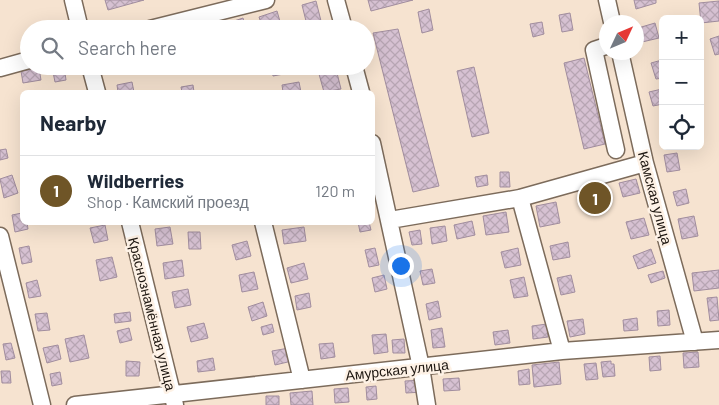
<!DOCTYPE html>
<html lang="en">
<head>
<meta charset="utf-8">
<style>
  :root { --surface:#fff; --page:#f2f2f3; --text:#1f2937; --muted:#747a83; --line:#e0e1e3; --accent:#6f5527 }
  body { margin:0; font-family:Barlow,sans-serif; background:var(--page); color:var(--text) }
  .controls { position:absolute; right:15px; top:15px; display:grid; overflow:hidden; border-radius:8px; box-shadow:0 5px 20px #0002 }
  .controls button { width:45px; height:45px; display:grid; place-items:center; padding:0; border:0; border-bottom:1px solid var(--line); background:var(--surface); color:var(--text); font:25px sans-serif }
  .compass { position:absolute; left:599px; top:15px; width:45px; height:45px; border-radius:50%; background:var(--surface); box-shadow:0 5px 20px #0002; rotate:46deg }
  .you { position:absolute; left:400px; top:265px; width:18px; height:18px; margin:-12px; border:4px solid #fff; border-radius:50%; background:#1a73e8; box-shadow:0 0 0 8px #1a73e833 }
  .badge { display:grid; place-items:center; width:32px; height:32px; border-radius:50%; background:var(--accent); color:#fff; font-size:16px; font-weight:700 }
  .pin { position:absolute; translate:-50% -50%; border:2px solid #fff; box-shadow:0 1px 5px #0006 }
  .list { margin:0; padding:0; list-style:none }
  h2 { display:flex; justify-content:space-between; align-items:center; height:65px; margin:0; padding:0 20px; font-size:21px }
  h2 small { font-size:16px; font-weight:400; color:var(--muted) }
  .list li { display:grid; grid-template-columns:32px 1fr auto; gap:15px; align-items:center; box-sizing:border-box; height:70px; padding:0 20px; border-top:1px solid var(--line) }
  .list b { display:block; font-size:19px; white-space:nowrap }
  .list p { margin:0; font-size:16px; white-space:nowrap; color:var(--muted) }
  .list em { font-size:16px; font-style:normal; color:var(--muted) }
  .icon { flex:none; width:28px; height:28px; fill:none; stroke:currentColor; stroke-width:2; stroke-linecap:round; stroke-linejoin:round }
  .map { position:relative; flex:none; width:719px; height:405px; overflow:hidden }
  .search { position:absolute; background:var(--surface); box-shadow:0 5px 20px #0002; left:20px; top:20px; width:355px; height:55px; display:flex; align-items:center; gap:12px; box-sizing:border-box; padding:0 18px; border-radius:28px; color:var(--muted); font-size:19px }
  .panel { position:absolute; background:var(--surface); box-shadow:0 5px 20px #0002; left:20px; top:90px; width:355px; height:135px; border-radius:8px }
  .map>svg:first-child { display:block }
  .building { fill:url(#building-cross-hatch); stroke:#a18d9e }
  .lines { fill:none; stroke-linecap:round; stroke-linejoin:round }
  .minor-casing { stroke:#7c6b5b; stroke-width:19 }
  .minor { stroke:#fff; stroke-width:16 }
  .labels { text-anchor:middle; stroke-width:5; stroke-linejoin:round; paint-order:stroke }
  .street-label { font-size:14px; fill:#1d1610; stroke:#fef2e6 }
</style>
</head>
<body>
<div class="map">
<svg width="719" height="405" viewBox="0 0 719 405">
  <defs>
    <pattern id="building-cross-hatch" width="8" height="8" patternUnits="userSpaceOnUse" patternTransform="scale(1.25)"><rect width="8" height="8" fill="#d6c1d2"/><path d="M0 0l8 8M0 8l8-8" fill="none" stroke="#b7a5b3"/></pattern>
  </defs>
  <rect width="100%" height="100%" fill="#f6e3d0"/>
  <path class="building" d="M 105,0 L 144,0 L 108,10 Z
    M 368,0 L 413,0 L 371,11 Z
    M 634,0 L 656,0 L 656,3 L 636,9 Z
    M 316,1 L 323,29 L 308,29 L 302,5 Z
    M 719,1 L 719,21 L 701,23 L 699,3 Z
    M 429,9 L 433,30 L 422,33 L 418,12 Z
    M 277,11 L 281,25 L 263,29 L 259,17 Z
    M 570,13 L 573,30 L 562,32 L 559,15 Z
    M 243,18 L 246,29 L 232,29 L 231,22 Z
    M 542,22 L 544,34 L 533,37 L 530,24 Z
    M 655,23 L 659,38 L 642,42 L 638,28 Z
    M 398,29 L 439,186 L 413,192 L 373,33 Z
    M 719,36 L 719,54 L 715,55 L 710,39 Z
    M 584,58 L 605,144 L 584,149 L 564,63 Z
    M 662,60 L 663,78 L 656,79 L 651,63 Z
    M 64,66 L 66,80 L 55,82 L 52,67 Z
    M 271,66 L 287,66 L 289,73 L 273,76 Z
    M 474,67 L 489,133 L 472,137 L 457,71 Z
    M 39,68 L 41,80 L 23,83 L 21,71 Z
    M 336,69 L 341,89 L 324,92 L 319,74 Z
    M 132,82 L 134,92 L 118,92 L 117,85 Z
    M 299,82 L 301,92 L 283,92 L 282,85 Z
    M 193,85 L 194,92 L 182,92 L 181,87 Z
    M 662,89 L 663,104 L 653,106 L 649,92 Z
    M 6,149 L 8,158 L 0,160 L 0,150 Z
    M 677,153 L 680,170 L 667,172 L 664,155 Z
    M 500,172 L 509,172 L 510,187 L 500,187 Z
    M 12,175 L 18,193 L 4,198 L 0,179 Z
    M 487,175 L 488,185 L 477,187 L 475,177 Z
    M 636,179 L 640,193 L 623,197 L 619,183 Z
    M 604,188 L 607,204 L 586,208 L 583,191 Z
    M 686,189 L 689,203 L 677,206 L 673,192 Z
    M 556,202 L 560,223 L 540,227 L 536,206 Z
    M 506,212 L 509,232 L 486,235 L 483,216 Z
    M 22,213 L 22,222 L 27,222 L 28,229 L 15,232 L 12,215 Z
    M 694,216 L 698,236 L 682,239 L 678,219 Z
    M 644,218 L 649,235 L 631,239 L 626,222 Z
    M 472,221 L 475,235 L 457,239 L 454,225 Z
    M 358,222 L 369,222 L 371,230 L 360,232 Z
    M 105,225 L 108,240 L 94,243 L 90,228 Z
    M 445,226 L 447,241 L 432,244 L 430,228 Z
    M 170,227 L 173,244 L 157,246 L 155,229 Z
    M 304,227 L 306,241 L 284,244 L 282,230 Z
    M 420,230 L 422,244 L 412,245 L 409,232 Z
    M 188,232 L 200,232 L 201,249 L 189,249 Z
    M 247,241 L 251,256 L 236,260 L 232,245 Z
    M 568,242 L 570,257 L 553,260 L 550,246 Z
    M 29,246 L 32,262 L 22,264 L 19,248 Z
    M 375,248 L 379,265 L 369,267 L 365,250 Z
    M 518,248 L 521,265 L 505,268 L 501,252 Z
    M 651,249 L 656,263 L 638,269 L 633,256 Z
    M 112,257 L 117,277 L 100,281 L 96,260 Z
    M 182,260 L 184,276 L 165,279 L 163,263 Z
    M 304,263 L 308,279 L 291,283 L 287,268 Z
    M 432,269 L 435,283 L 423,285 L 420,271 Z
    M 719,270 L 719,288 L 694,291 L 692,273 Z
    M 663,271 L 665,278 L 651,283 L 648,275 Z
    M 254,272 L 258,289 L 242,292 L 239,275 Z
    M 384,275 L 387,289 L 375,292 L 372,278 Z
    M 571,275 L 575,292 L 561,295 L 557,278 Z
    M 524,277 L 528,296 L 514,298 L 510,280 Z
    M 37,280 L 41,296 L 29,298 L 26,283 Z
    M 188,289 L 191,305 L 175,308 L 172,292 Z
    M 309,293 L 311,307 L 297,310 L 295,296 Z
    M 717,297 L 719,320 L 710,321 L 707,298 Z
    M 438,301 L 441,317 L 429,320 L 426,304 Z
    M 263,302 L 267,316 L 252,321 L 248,307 Z
    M 669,310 L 670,325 L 658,326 L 657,311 Z
    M 130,312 L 131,321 L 115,323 L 114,314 Z
    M 47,313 L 50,330 L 38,331 L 35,314 Z
    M 637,318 L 638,330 L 624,331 L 623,320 Z
    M 583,319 L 585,334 L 570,337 L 567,321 Z
    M 204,323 L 208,338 L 191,342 L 187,327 Z
    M 272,324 L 274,332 L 263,335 L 261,327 Z
    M 547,324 L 548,337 L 533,339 L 532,326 Z
    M 129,328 L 132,340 L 120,343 L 117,331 Z
    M 442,328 L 445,347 L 433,348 L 431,330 Z
    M 508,330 L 510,343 L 495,345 L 493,332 Z
    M 386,334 L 388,352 L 374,354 L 372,335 Z
    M 84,335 L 89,358 L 70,362 L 65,339 Z
    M 404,339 L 405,353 L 393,353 L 392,340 Z
    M 11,343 L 15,358 L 6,360 L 3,344 Z
    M 333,343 L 335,357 L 321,359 L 319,344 Z
    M 58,345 L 61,359 L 47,363 L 43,348 Z
    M 289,348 L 292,361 L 275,365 L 272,351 Z
    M 698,352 L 699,367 L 684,368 L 683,353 Z
    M 660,356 L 661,370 L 650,371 L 649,357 Z
    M 213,358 L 215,370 L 198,372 L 197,361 Z
    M 126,361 L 140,362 L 139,376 L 126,376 Z
    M 611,361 L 611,364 L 614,364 L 615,376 L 603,377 L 601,362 Z
    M 559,362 L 561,384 L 534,387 L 532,365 Z
    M 596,363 L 598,379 L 586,380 L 584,364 Z
    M 529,369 L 530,384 L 519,385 L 518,371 Z
    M 1,371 L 10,371 L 11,383 L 2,383 Z
    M 60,372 L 62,384 L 52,386 L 50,374 Z
    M 459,378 L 460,390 L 444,391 L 443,379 Z
    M 422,380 L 423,392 L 406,393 L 405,381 Z
    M 376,386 L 377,399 L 367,400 L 366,387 Z
    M 348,388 L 349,402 L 335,403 L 334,389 Z
    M 312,391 L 313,405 L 291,405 L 290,393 Z
    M 266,396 L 279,396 L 279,405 L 266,405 Z"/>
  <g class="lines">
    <defs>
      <path id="minor" d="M 73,0 L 80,29
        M 336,0 L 344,29
        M 607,0 L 612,22
        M 150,29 L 266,0
        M 606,46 L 594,50 L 616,150
        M 620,52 L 645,163 L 695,342
        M 90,66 L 97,92
        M 354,66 L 361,92
        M 0,68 L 29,60
        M 372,143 L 421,367 L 427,405
        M 520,198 L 562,351
        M 390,220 L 520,198 L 645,163
        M 130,222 L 175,405
        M 263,222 L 302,380
        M 0,236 L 42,405
        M 75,405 L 562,351 L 719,340"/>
    </defs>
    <use href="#minor" class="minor-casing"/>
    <use href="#minor" class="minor"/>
  </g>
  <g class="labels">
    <g class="street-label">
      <text transform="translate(655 198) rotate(75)" y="5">Камская улица</text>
      <text transform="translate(152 314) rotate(76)" y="5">Краснознамённая улица</text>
      <text transform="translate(397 370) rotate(-6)" y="5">Амурская улица</text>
    </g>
  </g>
</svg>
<div class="controls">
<button>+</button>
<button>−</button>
<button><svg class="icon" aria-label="locate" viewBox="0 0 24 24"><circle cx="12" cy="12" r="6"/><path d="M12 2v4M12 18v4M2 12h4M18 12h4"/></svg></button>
</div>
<svg class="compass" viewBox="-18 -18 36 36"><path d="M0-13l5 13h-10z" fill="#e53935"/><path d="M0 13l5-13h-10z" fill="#747a83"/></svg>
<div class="you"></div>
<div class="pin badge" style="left:595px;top:198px">1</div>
<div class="search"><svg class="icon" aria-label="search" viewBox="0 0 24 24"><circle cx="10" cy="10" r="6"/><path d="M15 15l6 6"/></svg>Search here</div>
<section class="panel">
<h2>Nearby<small></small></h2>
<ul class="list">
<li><span class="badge">1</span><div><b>Wildberries</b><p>Shop · Камский проезд</p></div><em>120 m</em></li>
</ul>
</section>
</div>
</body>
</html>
